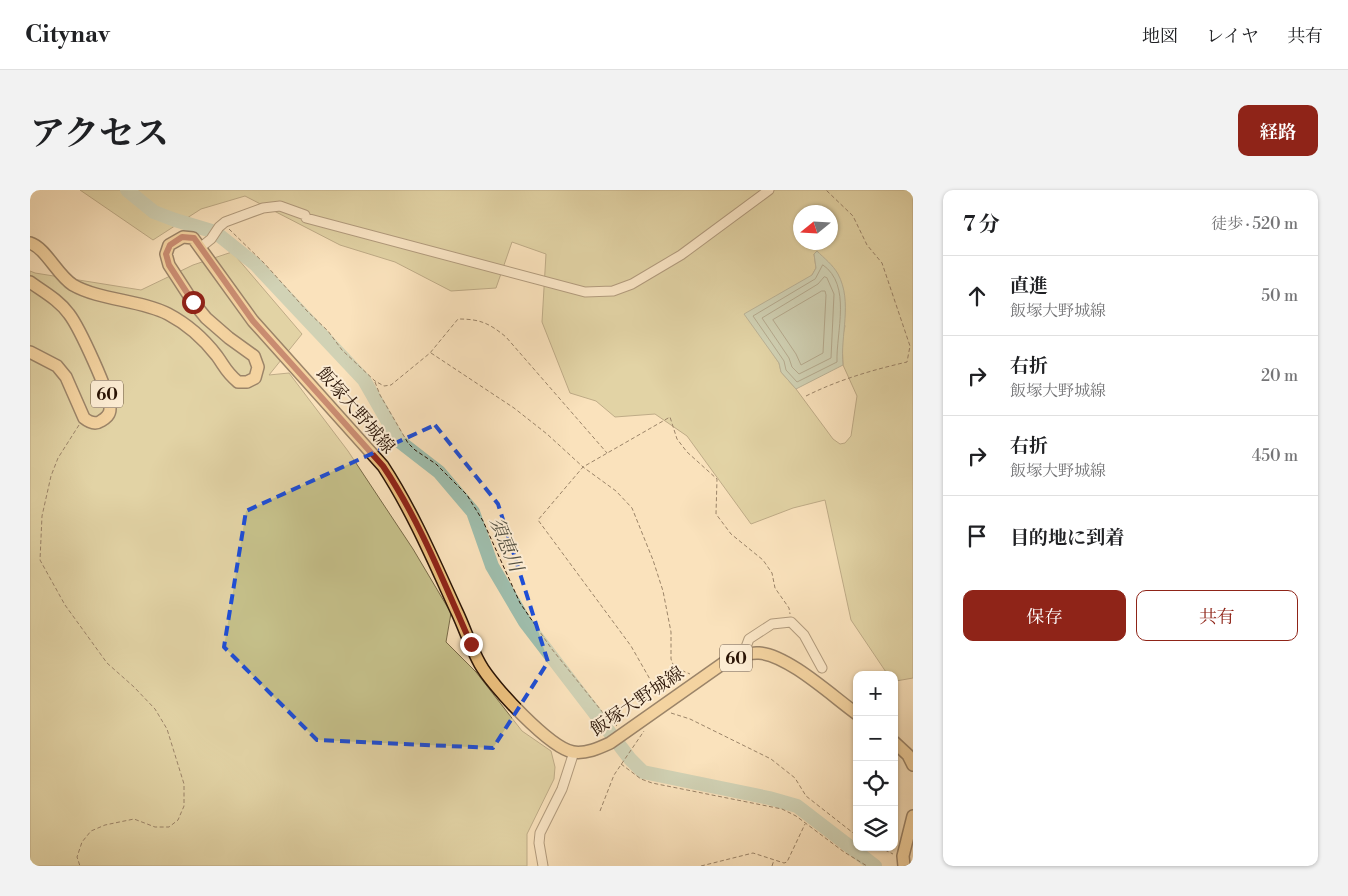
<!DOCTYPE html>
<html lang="ja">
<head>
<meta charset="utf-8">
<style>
  :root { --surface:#fff; --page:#f2f2f2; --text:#202124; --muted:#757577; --line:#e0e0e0; --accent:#8f2418 }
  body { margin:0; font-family:"Libre Bodoni","Noto Serif JP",serif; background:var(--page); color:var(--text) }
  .controls { position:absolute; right:15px; bottom:15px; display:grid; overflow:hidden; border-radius:10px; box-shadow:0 1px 4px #0004 }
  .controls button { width:45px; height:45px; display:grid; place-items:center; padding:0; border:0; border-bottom:1px solid var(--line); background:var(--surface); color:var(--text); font:25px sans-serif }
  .compass { position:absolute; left:763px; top:15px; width:45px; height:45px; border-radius:50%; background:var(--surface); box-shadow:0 1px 4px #0004; rotate:252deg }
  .stop { position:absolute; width:15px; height:15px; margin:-11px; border:4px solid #8f2418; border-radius:50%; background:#fff }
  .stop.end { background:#8f2418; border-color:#fff; box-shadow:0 1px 5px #0008 }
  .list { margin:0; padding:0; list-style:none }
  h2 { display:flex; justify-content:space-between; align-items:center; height:65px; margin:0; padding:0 20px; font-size:21px }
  h2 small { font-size:16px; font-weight:400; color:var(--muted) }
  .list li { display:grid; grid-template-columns:32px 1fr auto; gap:15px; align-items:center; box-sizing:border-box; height:80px; padding:0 20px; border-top:1px solid var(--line) }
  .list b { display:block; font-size:19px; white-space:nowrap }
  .list p { margin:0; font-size:16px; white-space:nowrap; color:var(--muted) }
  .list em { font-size:16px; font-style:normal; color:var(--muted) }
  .actions { display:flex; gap:10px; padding:15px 20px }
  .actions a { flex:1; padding:11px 0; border:1px solid var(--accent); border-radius:10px; text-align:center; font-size:18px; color:var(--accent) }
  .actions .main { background:var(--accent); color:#fff }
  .icon { flex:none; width:28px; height:28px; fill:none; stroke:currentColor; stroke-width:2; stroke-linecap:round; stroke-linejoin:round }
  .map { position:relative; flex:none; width:883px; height:676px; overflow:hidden; border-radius:10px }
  header { display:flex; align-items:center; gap:30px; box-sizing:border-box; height:70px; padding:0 25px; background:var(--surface); border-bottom:1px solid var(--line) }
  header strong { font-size:24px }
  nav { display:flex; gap:28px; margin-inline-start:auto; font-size:18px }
  .intro { display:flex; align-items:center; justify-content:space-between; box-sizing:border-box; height:120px; padding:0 30px }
  h1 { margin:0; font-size:35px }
  .button { padding:12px 22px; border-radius:10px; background:var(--accent); color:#fff; font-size:18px; font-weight:700 }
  main { display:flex; gap:30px; padding:0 30px }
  aside { flex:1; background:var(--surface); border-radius:10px; box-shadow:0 1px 4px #0004 }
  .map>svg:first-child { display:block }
  .green { fill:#c6c18b; stroke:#786a48; fill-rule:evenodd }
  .water { fill:#9fbead; stroke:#707a6a }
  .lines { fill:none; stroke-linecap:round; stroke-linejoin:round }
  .shore { stroke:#646859; stroke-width:1 }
  .river { stroke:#9fbead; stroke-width:14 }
  .minor-casing { stroke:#5d4733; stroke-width:11 }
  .major-casing { stroke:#291305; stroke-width:14 }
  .path { stroke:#291305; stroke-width:1; stroke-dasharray:4 2.5; stroke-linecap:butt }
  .minor { stroke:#fcecd3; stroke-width:9 }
  .major { stroke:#edc17e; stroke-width:11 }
  .route { stroke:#8f2418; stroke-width:6 }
  .marked { fill:none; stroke:#1d4ed8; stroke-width:4; stroke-dasharray:10 6; stroke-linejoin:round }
  .labels { text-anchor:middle; stroke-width:4; stroke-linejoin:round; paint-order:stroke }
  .shield { fill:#fcecd3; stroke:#685443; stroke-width:1 }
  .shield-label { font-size:16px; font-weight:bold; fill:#291305 }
  .street-label { font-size:18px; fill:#291305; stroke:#fcecd3 }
  .water-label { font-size:19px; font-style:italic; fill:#524f40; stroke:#fcecd3 }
</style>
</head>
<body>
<header>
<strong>Citynav</strong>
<nav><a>地図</a><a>レイヤ</a><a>共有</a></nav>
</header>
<div class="intro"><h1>アクセス</h1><a class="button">経路</a></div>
<main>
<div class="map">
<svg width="883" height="676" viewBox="0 0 883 676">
  <rect width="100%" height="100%" fill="#fae2bc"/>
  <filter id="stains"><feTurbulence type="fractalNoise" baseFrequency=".004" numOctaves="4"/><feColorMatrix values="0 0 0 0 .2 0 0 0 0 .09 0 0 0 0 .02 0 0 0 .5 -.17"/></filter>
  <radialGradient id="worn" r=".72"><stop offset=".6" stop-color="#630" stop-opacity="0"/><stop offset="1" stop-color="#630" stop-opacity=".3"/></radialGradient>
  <path class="green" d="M 50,0 L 883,0 L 883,488 L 866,491 L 864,491 L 864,485 L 858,485 L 821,430 L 795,310 L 763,318 L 721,334 L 657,246 L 625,224 L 585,227 L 566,211 L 540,203 L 512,132 L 516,64 L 482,52 L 466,98 L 421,101 L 365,72 L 310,55 L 215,6 L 171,19 L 123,50 ZM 771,22 L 801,22 L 801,52 L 771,52 ZM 784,64 L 815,136 L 812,149 L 813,175 L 827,206 L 821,246 L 815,253 L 810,254 L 803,249 L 766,199 L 751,182 L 749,173 L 735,152 L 782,85 L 786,78 Z
    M 202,62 L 272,144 L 239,185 L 259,183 L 318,261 L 383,359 L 421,423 L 416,452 L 446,482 L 492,541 L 521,561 L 525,577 L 524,589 L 497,644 L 497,676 L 0,676 L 0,81 L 5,83 L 111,100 L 163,75 Z"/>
  <path class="water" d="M 787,61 C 794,68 803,75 808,84 C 823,112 810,145 813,175 L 766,199 L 751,182 L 749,173 L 714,124 L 782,85 L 786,78 L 784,64 Z"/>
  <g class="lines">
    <path class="shore" d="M 793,75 C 822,95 806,142 807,172 L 767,192 L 756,180 L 754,171 L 723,126 L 785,89 Z
      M 797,88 L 804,104 L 801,168 L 769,184 L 762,177 L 759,168 L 732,128 L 788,94 L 794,87 Z
      M 792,101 L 795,101 L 796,105 L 793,163 L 771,175 L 766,164 L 743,130 Z"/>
    <path class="river" d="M 97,0 L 124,22 L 145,30 L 185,42 L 225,74 L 334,190 L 369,251 L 409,282 L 443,322 L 462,376 L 495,432 L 600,569 L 613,582 L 739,608 L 767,616 L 845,676"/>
    <defs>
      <path id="minor" d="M 171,57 L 181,49 L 189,37 L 195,32 L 233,18 L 250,16 L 275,25 L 276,28 L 555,102 L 583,101 L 602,94 L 651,65 L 739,0
        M 713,465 L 719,449 L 742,434 L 761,432 L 774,445 L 792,478
        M 513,676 L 509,653 L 510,643 L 532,599 L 544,562"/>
      <path id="major" d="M 0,53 C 16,58 27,85 43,95 C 69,110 111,110 138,124 C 157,134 174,149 187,166 C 195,177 196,182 208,192 L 217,192 L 225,188 L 228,177 L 224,166 L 199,148 L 176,128 L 163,112 L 139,75 L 136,64 L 139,55 L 153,47 L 163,48 L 223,131 L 353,276 C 383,322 404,372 427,422 C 435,439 441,458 450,474 C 462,496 520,558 543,562 C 556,564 569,558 580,553 L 695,472 C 706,468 717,462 729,463 C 758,465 802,506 827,524
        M 0,92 C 14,102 29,110 39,124 C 49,137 81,205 80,219 C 80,225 76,228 71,231 C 65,235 59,232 54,228 L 36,187 L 27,176 L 0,162
        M 864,552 L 878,565 L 883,575
        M 874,676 L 873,666 L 883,626"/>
    </defs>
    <use href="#minor" class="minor-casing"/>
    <use href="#major" class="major-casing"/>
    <path class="path" d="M 199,39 L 235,74 L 277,121 L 298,141 L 312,160 L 345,191 L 354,196 L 361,195 L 400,163 L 428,129 C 450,129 459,133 476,147 L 577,263
      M 401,163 L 484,218 L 517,244 L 553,277 L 586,301 L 602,318 L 623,370 L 633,401 L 641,442 L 641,469 L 644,477 L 660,484
      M 345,192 L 350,205 L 378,253 L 385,260 L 406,274 L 437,305 L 453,331 L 490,413 L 521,458 L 574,524 L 587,536
      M 776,206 C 808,190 842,180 877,172 L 880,156 L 852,73 L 837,55 L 823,26 L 796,0
      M 49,235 L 28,268 L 21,286 L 12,326 L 10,370 L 35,415 L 77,473 L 104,497 L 125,519 L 137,539 L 154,594 L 154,616 L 148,630 L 139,637 L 125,637 L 104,629 L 75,635 L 61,641 L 52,652 L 47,667 L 50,676
      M 629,505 L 601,456 L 508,330 L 553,277 L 640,227 L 647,249 L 657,262 L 687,289 L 686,324 L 701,344 L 733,370 L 742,383 L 745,398 L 759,418 L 760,424
      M 641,523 L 660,529 L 741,569 L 765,588 L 776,606 L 827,646
      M 591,574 L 611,589 L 622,593 L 752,619 L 766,626 L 814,662 L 837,676
      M 570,621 L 584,585 L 614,541
      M 849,657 L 863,664
      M 671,676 L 723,663 L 754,673 L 757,672 L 775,634
      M 742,676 L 744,670"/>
    <use href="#minor" class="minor"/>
    <use href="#major" class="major"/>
  </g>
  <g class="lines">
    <path class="route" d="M 163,112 L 139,75 L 136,64 L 140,55 L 152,47 L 164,48 L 223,131 L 353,276 C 390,331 414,393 441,454"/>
  </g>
  <path d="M0 0H883V676H0ZM 405,235 L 468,314 L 518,472 L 463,558 L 287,550 L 194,457 L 216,321 Z" fill="#fae2bc" fill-opacity=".55" fill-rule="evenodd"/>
  <path class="marked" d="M 405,235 L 468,314 L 518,472 L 463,558 L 287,550 L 194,457 L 216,321 Z"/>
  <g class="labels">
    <g class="shield">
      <rect x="61" y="190.5" width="32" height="27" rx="4"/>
      <rect x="690" y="454.5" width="32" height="27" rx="4"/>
    </g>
    <g class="shield-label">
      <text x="77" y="210">60</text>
      <text x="706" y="474">60</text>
    </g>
    <g class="street-label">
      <text transform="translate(326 220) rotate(49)" y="6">飯塚大野城線</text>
      <text transform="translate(607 511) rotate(-34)" y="6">飯塚大野城線</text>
    </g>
    <g class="water-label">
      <text transform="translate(477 354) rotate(67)" y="7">須恵川</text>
    </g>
  </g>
  <rect width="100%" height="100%" filter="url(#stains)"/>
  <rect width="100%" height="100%" fill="url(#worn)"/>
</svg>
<div class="controls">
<button>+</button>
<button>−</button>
<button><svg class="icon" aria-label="locate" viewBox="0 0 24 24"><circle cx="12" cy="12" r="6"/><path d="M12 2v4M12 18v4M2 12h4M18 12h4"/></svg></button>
<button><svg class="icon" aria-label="layers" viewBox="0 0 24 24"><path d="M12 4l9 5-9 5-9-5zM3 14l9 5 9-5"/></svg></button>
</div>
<svg class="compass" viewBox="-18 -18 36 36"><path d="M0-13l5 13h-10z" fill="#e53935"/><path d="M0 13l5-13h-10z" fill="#757577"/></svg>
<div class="stop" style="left:163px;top:112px"></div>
<div class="stop end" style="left:441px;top:454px"></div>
</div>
<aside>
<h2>7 分<small>徒歩 · 520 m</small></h2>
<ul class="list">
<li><svg class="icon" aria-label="ahead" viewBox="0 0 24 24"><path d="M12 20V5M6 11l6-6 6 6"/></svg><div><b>直進</b><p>飯塚大野城線</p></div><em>50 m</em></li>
<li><svg class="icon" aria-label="right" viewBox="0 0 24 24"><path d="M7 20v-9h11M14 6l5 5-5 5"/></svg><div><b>右折</b><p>飯塚大野城線</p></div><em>20 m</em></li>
<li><svg class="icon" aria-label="right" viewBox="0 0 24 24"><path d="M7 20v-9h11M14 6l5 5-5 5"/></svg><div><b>右折</b><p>飯塚大野城線</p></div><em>450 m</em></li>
<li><svg class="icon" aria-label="arrive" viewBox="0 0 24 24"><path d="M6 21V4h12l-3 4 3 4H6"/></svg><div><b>目的地に到着</b></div></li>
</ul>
<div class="actions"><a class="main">保存</a><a>共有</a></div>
</aside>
</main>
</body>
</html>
